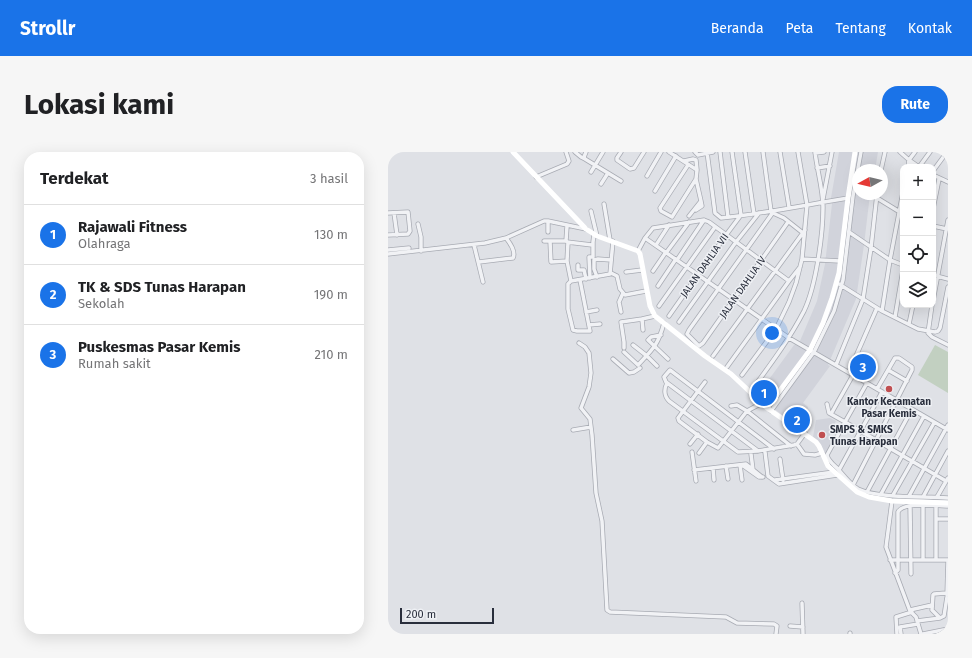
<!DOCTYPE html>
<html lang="id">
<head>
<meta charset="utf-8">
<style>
  :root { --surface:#fff; --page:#f6f6f6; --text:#202124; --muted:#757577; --line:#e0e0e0; --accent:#1a73e8 }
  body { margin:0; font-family:"Fira Sans",sans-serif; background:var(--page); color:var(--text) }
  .controls { position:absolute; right:12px; top:12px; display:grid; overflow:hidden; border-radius:8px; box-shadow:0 4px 16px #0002 }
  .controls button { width:36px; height:36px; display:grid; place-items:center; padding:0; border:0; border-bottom:1px solid var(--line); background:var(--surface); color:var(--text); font:20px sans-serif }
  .compass { position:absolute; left:464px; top:12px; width:36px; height:36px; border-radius:50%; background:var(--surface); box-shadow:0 4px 16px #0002; rotate:262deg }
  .scale { position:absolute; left:12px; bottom:10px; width:94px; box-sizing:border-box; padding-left:4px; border:2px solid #292e3c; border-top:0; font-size:11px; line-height:14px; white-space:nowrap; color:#292e3c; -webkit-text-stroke:3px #eef0f4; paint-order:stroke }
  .you { position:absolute; left:384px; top:181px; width:14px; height:14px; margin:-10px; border:3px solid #fff; border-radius:50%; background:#1a73e8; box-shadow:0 0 0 6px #1a73e833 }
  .badge { display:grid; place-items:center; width:26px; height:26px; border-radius:50%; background:var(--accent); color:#fff; font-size:13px; font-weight:700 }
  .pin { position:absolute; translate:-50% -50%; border:2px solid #fff; box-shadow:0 1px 4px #0006 }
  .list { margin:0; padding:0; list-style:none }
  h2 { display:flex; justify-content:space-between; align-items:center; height:52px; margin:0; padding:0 16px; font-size:17px }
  h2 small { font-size:13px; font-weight:400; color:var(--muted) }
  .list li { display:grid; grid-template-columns:26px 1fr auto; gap:12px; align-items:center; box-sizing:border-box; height:60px; padding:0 16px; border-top:1px solid var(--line) }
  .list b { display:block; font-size:15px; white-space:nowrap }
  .list p { margin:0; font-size:13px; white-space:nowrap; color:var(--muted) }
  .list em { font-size:13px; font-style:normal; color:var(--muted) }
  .icon { flex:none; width:22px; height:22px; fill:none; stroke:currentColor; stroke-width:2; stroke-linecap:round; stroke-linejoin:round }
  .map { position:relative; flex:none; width:560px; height:482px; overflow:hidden; border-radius:16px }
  header { display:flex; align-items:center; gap:24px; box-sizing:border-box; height:56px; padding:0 20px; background:var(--accent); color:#fff }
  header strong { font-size:19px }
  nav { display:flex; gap:22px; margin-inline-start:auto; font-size:14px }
  .intro { display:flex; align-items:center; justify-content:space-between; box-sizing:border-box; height:96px; padding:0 24px }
  h1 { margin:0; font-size:28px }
  .button { padding:10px 18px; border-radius:16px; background:var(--accent); color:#fff; font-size:14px; font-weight:700 }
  main { display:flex; gap:24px; padding:0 24px }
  aside { flex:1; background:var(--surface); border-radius:16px; box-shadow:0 4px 16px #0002 }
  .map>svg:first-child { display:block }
  .built { fill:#d1d3db }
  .green { fill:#c2d0c1 }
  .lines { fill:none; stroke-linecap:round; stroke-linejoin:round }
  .street-casing { stroke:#a8abb3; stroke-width:5 }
  .street { stroke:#f1f2f5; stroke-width:3.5 }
  .secondary { stroke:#fff; stroke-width:5 }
  .poi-dot { fill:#c04f51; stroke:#eef0f4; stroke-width:1.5 }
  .labels { text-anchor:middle; stroke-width:3; stroke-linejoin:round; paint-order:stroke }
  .street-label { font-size:10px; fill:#292e3c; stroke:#eef0f4 }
  .poi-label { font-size:10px; font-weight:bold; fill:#292e3c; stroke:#eef0f4 }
</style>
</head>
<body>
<header>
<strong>Strollr</strong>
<nav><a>Beranda</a><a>Peta</a><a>Tentang</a><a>Kontak</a></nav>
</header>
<div class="intro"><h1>Lokasi kami</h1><a class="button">Rute</a></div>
<main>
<aside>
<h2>Terdekat<small>3 hasil</small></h2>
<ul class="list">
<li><span class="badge">1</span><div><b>Rajawali Fitness</b><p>Olahraga</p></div><em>130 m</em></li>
<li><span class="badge">2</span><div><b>TK &amp; SDS Tunas Harapan</b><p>Sekolah</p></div><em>190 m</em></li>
<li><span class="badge">3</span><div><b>Puskesmas Pasar Kemis</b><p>Rumah sakit</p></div><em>210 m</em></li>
</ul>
</aside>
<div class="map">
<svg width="560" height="482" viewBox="0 0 560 482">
  <rect width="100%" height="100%" fill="#dfe1e6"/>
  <path class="built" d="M 451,0 L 490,0 L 487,18 L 470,18 L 470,42 L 482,42 L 476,93 L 468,147 L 440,213 L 442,214 L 415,251 L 420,255 L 414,278 L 369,244 L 406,193 L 412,189 L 429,149 L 437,112 L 444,52 L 443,46 Z
    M 442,266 L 448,269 L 442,280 L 442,285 L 446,287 L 437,303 L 425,285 L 428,268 Z"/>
  <path class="green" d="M 547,193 L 560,200 L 560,241 L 530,223 Z"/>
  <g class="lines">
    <defs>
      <path id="street" d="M 187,0 L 193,5 L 197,7
        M 198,0 L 196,5 L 197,7 L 233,29
        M 233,0 L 229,6 L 229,8 L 242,17 L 246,16 L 256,0
        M 281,0 L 309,18
        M 307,0 L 310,3 L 325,0
        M 319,0 L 327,61 L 333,66 C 375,62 417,53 460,46
        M 332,0 L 340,65
        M 357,0 L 366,62
        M 375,0 L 383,59
        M 392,0 L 401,55
        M 512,0 L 521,8 L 531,15
        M 427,1 L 436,0
        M 296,9 L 305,7 L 308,8 L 309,18 L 308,27 L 313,49 L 301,64
        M 300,13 L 272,56 L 273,59 L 284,65 L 308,27
        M 520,15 L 521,8 L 527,0
        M 531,15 L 542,0
        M 429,16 L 442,14
        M 493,18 L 497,0
        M 545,19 L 559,0
        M 203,20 L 215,0
        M 545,23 L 560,30
        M 259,24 L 273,0
        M 148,25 L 179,12 L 181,9 L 178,0
        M 213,32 L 220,21
        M 267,39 L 288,4
        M 489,46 L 515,62
        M 435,47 L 444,0
        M 216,52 L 222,88
        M 545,57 L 551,27
        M 308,58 L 314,54 L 313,49
        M 203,59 L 209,84
        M 386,59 L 301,178 L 299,182 L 311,194 L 315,191 L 400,70
        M 0,61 L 20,60 L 22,79 L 20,82 L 0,83
        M 6,61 L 9,83
        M 385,61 L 396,66 L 415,81
        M 30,72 L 33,85 L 33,99
        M 545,74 L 559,77
        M 160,80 L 160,69
        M 461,80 L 502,108 L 515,113
        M 257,86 L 265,76 L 316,68
        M 156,89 L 178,89 L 179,74
        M 162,89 L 163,110 L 179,109
        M 179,90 L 204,93
        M 180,90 L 179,109 L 183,129
        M 86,93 L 95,130
        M 268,93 L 281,73
        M 0,98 L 21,96
        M 250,99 L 257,86 L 401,186 L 560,278
        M 278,101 L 301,70
        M 0,102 L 97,91 L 118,86 L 156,69 L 160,69 L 198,77
        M 414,107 L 452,109
        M 289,108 L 316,68 L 321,70 L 401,129 L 339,215
        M 91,110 L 125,106 C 128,100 122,91 118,86
        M 190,113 L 190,118 L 196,118 L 198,127
        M 265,119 L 278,100
        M 238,120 L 254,118
        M 223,121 L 229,124 L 232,137 L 237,143 L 258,139
        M 545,123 L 560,127
        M 209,125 L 206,117 L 206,108 L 210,107 L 223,108
        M 202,126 L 201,105 L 205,105 L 205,90 L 206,82
        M 192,128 L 202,179 L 189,179 L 185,178 L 180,157 L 180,132 L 183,129 L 222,122 L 225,89
        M 401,129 L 412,115
        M 451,132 L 494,159 L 530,177 L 547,180 L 550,179 L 552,176 L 560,135
        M 270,134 L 288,107
        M 545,149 L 560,68
        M 544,153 L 540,181 L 544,185 L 560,193
        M 271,154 L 327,75
        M 494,159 L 502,108 L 515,40
        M 198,160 L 209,158
        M 233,160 L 231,150 L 235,141
        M 281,164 L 338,83 L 353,63 L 344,0
        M 507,165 L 515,118
        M 254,167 L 267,164
        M 291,170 L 348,90 L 371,61
        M 521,172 L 525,153
        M 201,173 L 212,172
        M 273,183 L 263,185 L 260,188 L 280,207
        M 191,191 L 197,195 L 201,201 L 203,221 L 201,235 L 193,256 L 202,267 L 204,283 L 208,341 L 214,369 L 219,458 L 222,460 L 338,465 L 349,471 L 386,472 L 389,474 L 388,482
        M 245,193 L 259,204 L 269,214
        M 236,196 L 236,190 L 233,170 L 254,167 L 255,178
        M 236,200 L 250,213 C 265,197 270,193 276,171
        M 325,204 L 417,78
        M 225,207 L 241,221 L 246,220 L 252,216
        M 448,213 L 475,147 L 483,96 L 489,42
        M 500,218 L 519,229
        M 461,220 L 489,156
        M 354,223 L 388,177 L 401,150 L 408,131 L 414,107 L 419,53 L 410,0
        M 317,230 L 290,266 L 291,269 L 319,290 L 330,296 L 359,259 L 349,253 L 343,254
        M 279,231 C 276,237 276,244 281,249 L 350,300 L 370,299 L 406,293 L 409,292 L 417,281
        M 363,239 C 382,213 401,188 416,159 C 428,134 435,83 435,55 C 435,37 429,18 427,0
        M 374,251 L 359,259 L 403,294
        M 439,252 L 441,261 L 457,270 L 479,231
        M 383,259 L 426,200 L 446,159 L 455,128 L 465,44 L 473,0
        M 443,262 L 465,223
        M 185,278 L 203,275
        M 302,292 L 310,282
        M 409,292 L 416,302 L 427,303 L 434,301
        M 370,299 L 278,230 L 276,225 L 282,218 L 386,297
        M 304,300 L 308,329
        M 377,300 L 380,324 L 391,332 L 449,323
        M 311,301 L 319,290
        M 363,302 L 365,318
        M 392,307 L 395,328
        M 352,313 L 354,328
        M 354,313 L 371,325 L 375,325
        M 338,314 L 340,327
        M 325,316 L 326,328
        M 306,318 L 358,312 L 374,325
        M 451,318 L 494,240
        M 387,328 L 446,320
        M 558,329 L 457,270 L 439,303 C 440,309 446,313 450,317 C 456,324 462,332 470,337 C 492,347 536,344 560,346
        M 465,333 L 524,218 L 524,215 L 511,206 L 507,206 L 489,237
        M 479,340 L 524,257
        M 493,342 L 536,264
        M 505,343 L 546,271
        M 521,344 L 560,273
        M 535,345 L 560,299
        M 549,345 L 560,326
        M 504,349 L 498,395 L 522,459 L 528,465 L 533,482
        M 522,354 L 523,422
        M 548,367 L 560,367
        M 502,408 L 560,408
        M 535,408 L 535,354
        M 548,408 L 548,354
        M 507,421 L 510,418 L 510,360 C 515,349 549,354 560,354
        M 558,441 L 546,442 L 545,443 L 544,458 L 552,466 L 556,464 L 559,445
        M 559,443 L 560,408
        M 414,451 L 415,482
        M 522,458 L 544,453
        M 529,469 L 552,466
        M 402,474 L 415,475
        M 462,481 L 462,482
        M 509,482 L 508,465 L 524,460
        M 513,482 L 512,475 L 530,472
        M 535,482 L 560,477"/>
    </defs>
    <use href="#street" class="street-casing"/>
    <use href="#street" class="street"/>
    <path class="secondary" d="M 125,0 L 198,77 L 209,84 L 250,99 L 252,102 L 262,154 L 267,164 L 317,204 L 343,222 L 379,256 L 428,290 L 431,294 L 440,314 L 469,340 L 481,345 L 504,349 L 560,351
      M 379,256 L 422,198 L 435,171 L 444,146 L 451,121 L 460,46 L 467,0"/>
  </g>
  <g class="poi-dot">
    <circle cx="501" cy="237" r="4"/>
    <circle cx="434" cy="283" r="4"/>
  </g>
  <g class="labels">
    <g class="street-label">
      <text transform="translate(316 113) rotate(-55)" y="4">JALAN DAHLIA VII</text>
      <text transform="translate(354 135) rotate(-55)" y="4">JALAN DAHLIA IV</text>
    </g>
    <g class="poi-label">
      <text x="501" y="253">Kantor Kecamatan<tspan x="501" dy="12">Pasar Kemis</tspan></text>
      <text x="442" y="281" text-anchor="start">SMPS &amp; SMKS<tspan x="442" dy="12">Tunas Harapan</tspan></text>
    </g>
  </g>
</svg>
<div class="controls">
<button>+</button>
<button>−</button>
<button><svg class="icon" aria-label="locate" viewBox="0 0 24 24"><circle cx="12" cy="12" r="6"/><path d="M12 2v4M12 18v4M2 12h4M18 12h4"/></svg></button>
<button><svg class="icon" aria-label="layers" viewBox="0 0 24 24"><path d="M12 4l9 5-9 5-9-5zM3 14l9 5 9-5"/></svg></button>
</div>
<svg class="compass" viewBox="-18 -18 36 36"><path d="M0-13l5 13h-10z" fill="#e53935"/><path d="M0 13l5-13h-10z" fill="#757577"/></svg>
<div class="scale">200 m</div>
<div class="you"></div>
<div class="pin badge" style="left:376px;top:241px">1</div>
<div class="pin badge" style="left:409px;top:268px">2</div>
<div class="pin badge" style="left:475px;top:215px">3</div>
</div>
</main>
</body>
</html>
